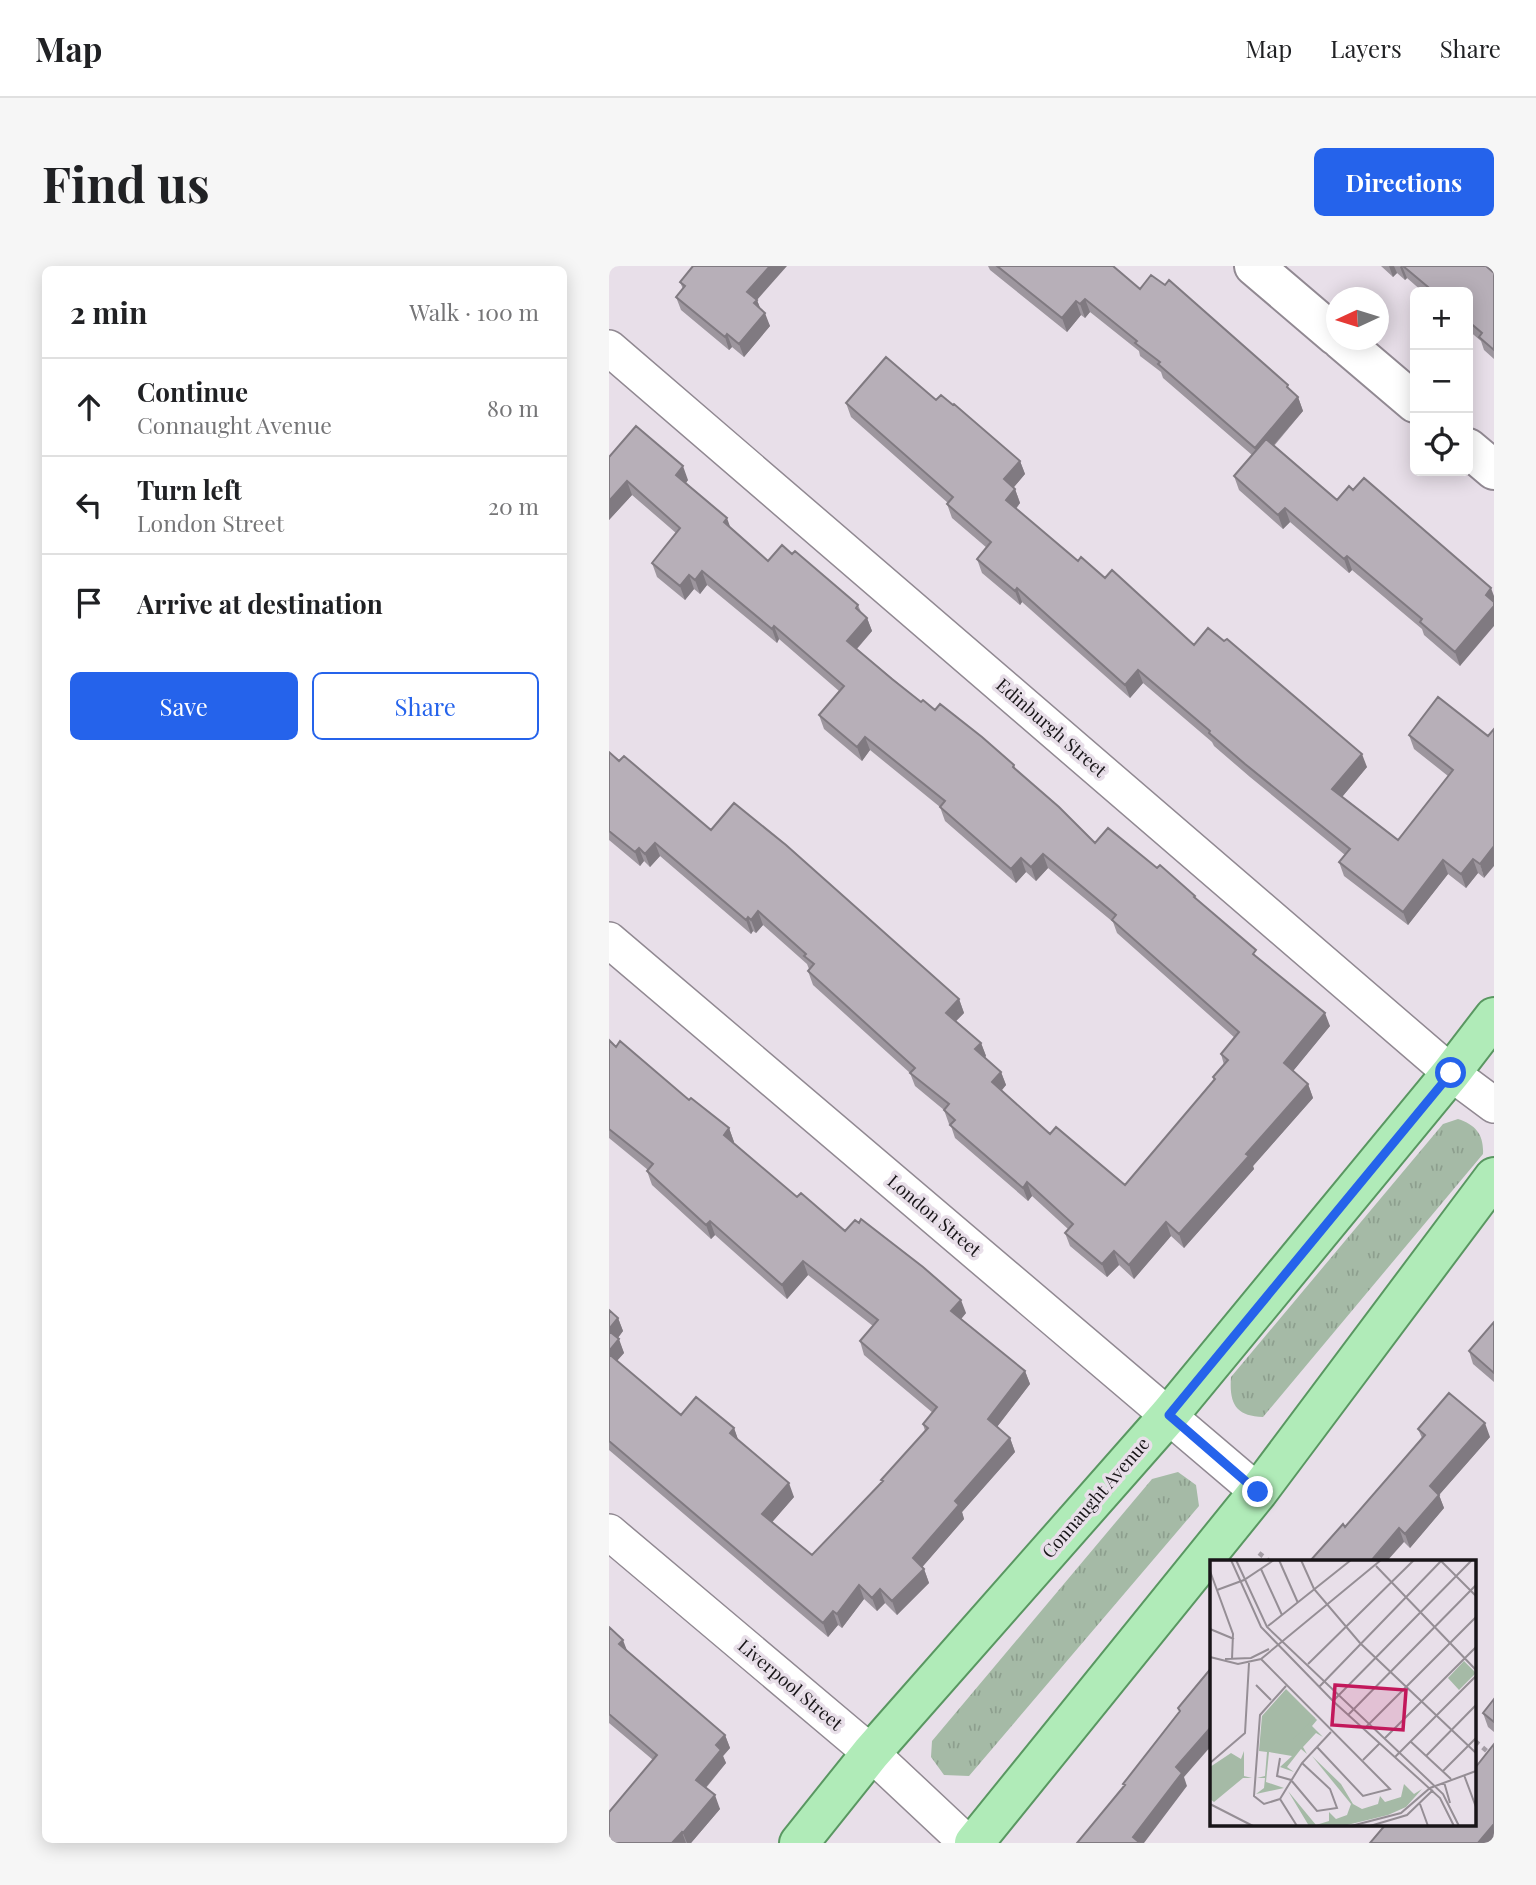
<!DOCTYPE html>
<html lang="en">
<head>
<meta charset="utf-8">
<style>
  :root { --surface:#fff; --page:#f6f6f6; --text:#202124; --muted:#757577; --line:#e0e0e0; --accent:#2563eb }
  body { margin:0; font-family:"Playfair Display",serif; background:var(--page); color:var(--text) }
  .controls { position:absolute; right:21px; top:21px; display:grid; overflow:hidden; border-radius:10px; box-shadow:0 4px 18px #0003 }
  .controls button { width:63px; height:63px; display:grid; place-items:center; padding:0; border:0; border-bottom:2px solid var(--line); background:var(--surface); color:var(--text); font:35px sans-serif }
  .compass { position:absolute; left:717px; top:21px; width:63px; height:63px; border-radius:50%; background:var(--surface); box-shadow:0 4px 18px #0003; rotate:266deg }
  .stop { position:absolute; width:21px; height:21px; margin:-16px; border:5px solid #2563eb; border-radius:50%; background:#fff }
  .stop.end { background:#2563eb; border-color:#fff; box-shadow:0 2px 7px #0008 }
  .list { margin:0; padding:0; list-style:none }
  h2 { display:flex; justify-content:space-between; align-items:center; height:91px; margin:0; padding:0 28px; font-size:30px }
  h2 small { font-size:23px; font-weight:400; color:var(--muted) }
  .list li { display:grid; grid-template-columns:46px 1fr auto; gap:21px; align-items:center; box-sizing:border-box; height:98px; padding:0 28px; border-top:2px solid var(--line) }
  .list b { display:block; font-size:26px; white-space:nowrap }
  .list p { margin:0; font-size:23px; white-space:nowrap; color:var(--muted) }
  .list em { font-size:23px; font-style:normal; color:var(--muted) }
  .actions { display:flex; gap:14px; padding:21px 28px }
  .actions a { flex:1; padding:16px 0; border:2px solid var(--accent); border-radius:10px; text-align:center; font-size:24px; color:var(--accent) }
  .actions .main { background:var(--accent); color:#fff }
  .icon { flex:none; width:38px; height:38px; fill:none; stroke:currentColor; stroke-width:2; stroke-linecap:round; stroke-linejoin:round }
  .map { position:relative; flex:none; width:885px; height:1577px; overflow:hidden; border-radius:10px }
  header { display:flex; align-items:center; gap:42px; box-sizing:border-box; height:98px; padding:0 35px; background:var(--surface); border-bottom:2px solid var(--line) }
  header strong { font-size:33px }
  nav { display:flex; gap:38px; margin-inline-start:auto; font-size:24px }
  .intro { display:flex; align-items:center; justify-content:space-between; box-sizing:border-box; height:168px; padding:0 42px }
  h1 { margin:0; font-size:49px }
  .button { padding:18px 32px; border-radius:10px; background:var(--accent); color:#fff; font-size:24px; font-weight:700 }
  main { display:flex; gap:42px; padding:0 42px }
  aside { flex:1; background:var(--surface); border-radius:10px; box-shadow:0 4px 18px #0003 }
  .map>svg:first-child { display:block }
  .grass { fill:url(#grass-tufts) }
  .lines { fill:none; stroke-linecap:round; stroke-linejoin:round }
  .minor-casing { stroke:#918992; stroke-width:38 }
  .tertiary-casing { stroke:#918992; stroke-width:42 }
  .primary-casing { stroke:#599761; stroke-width:42 }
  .path { stroke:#a49da5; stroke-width:4.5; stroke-dasharray:5 5; stroke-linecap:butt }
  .minor { stroke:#fff; stroke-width:35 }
  .tertiary { stroke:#fff; stroke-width:38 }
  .primary { stroke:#b0ebb8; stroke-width:38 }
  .wall { fill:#9d969e }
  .shaded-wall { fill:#807a81 }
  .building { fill:#b7afb8; stroke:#807a81; stroke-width:2 }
  .route { stroke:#2563eb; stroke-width:9 }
  .labels { text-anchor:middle; stroke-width:7; stroke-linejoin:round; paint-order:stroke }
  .street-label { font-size:18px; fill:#181518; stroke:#e8dfe9 }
  .inset-road { fill:none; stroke:#958e95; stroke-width:2 }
  .view { fill:#c2185b; fill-opacity:0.15; stroke:#c2185b; stroke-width:3.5 }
  .inset-edge { fill:none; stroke:#181518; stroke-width:3.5 }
</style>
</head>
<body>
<header>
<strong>Map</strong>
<nav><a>Map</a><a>Layers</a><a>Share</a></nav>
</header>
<div class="intro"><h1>Find us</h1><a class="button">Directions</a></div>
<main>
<aside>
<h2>2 min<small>Walk · 100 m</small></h2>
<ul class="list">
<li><svg class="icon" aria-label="ahead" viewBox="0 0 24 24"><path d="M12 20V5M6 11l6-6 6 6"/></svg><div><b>Continue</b><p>Connaught Avenue</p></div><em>80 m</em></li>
<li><svg class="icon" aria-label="left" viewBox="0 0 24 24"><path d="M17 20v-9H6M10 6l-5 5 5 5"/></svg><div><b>Turn left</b><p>London Street</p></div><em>20 m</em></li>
<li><svg class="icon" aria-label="arrive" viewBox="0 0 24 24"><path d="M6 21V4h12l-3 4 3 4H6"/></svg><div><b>Arrive at destination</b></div></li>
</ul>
<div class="actions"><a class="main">Save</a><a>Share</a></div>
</aside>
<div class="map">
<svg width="885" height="1577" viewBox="0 0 885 1577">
  <defs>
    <pattern id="grass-tufts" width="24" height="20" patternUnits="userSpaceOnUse" patternTransform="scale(1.75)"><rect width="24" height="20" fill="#a5baa6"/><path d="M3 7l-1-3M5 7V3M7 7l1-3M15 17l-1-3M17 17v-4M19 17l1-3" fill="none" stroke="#8d9f8e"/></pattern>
  </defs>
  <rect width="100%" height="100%" fill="#e8dfe9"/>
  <path class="grass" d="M 849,853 C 867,859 875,869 874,888 L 654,1151 C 627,1150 620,1138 622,1111 L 834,858 Z
    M 569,1206 L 587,1219 L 590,1240 L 360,1510 L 335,1509 L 322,1491 L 323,1475 L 543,1213 Z"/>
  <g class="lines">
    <defs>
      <path id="minor" d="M 0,82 L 842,807 L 885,839
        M 0,674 L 649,1226
        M 0,1266 L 262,1487 L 358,1577"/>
      <path id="tertiary" d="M 645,0 L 727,70
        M 732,74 L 806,137
        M 859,182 L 885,204"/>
      <path id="primary" d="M 190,1577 L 262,1487 L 560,1149 L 842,807 L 885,751
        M 365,1577 L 649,1226 L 885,911"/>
    </defs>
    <use href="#minor" class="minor-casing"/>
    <use href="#tertiary" class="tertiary-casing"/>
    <use href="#primary" class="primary-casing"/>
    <path class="path" d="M 650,1287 L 660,1295
      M 866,1475 L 885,1491"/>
    <use href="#minor" class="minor"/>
    <use href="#tertiary" class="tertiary"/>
    <use href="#primary" class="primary"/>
  </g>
  <path class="wall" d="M 379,0 L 504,0 L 531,23 L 681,124 L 689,131 L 694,145 L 665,180 L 728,234 L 744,224 L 882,322 L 851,400 L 815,369 L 813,363 L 743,304 L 740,307 L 681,256 L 674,263 L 630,224 L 625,210 L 643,189 L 554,112 L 552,106 L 531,90 L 530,85 L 481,46 L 476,52 L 472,49 L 458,66 L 381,4 Z
    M 772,0 L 877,0 L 885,7 L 885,93 L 875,84 L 872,75 L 859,64 L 859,26 L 814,26 L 798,12 L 796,14 L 788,7 L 784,11 Z
    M 71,16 L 148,34 L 151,42 L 161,60 L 135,91 L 123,81 L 120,84 L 72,44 L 67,31 L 74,23 Z
    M 327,134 L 344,139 L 411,195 L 416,208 L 404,222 L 406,223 L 411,237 L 407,243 L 469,295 L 496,312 L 585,379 L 758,501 L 733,531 L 789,574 L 839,510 L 805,483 L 800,469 L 829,431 L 875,612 L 869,607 L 857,622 L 839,608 L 799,659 L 735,610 L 730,596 L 736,589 L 641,511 L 605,480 L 603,476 L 534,417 L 521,432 L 413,336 L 411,339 L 373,307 L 368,293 L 378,282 L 343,252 L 338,238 L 339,237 L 242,151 L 237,137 Z
    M 0,191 L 79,214 L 77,217 L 122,263 L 159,295 L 249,339 L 252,346 L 258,352 L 263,365 L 248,383 L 312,436 L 326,444 L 405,499 L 407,504 L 486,577 L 548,602 L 588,634 L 721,760 L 684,805 L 699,818 L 704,832 L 644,900 L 645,903 L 575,982 L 562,970 L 525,1013 L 510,999 L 498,1011 L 461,980 L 456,967 L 459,963 L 423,930 L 419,935 L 346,872 L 342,860 L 340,858 L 335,844 L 306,820 L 301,807 L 204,719 L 199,705 L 200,703 L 198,698 L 154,659 L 147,667 L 144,665 L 142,668 L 51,590 L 41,601 L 35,595 L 31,600 L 0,574 L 0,486 L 102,564 L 350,733 L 355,747 L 347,755 L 372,777 L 377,790 L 376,791 L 392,806 L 397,819 L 392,825 L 441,868 L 516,919 L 605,815 L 604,811 L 615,799 L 612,788 L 626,772 L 508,667 L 504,656 L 439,602 L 427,615 L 417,606 L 407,617 L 336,555 L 331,541 L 261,484 L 253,495 L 215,463 L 210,449 L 230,425 L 170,373 L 168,377 L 98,319 L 91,328 L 85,323 L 76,334 L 48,311 L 43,297 L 67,267 L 23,229 L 0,254 Z
    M 0,774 L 7,781 L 120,862 L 125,876 L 124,877 L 188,931 L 357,1047 L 352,1053 L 416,1105 L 421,1118 L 388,1161 L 401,1172 L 406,1186 L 353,1246 L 355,1253 L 313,1301 L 315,1303 L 320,1317 L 288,1349 L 276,1337 L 268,1345 L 255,1333 L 233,1362 L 229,1359 L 219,1371 L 0,1184 L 0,1044 L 9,1052 L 14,1065 L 9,1072 L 15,1087 L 8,1095 L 72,1149 L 125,1162 L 129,1174 L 185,1231 L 163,1256 L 203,1289 L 273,1216 L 272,1214 L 316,1165 L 314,1158 L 324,1147 L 255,1089 L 251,1075 L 264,1060 L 199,1009 L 178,1033 L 106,969 L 102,973 L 43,919 L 38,905 L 39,904 L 0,872 Z
    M 885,1056 L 885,1116 L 864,1098 L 860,1085 Z
    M 809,1163 L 881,1171 L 830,1229 L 835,1242 L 801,1282 L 795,1276 L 736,1261 L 813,1172 Z
    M 0,1361 L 18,1386 L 116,1469 L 121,1482 L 114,1490 L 117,1497 L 97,1522 L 111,1543 L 82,1577 L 0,1577 L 44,1494 L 0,1457 Z
    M 885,1433 L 885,1466 L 879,1461 L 874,1447 Z"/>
  <path class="shaded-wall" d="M 161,0 L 178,0 L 148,34 L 153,47 L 149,51 L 138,26 Z
    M 780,0 L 785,0 L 788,7 L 784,11 Z
    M 792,0 L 793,0 L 798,12 L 796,14 L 791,1 Z
    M 476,33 L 481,46 L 476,52 L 471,38 Z
    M 467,35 L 472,49 L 458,66 L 453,52 Z
    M 156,47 L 161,60 L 135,91 L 130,78 Z
    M 118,68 L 123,81 L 120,84 L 116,71 Z
    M 689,131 L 694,145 L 651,195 L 646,182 Z
    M 411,195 L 416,208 L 400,227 L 395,213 Z
    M 74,200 L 79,214 L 72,223 L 67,209 Z
    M 18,215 L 23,229 L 0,254 L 0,235 Z
    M 406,223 L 411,237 L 402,248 L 397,234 Z
    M 676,242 L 681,256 L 674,263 L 669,249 Z
    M 118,252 L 123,266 L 115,256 Z
    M 738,290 L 743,304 L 740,307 L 735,293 Z
    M 93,305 L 98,319 L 91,328 L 86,314 Z
    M 80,309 L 85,323 L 76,334 L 71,320 Z
    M 408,322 L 413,336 L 411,339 L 406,325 Z
    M 882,322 L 885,330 L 885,339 L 877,329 Z
    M 885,340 L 885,360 L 851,400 L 846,386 Z
    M 258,352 L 263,365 L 243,388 L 238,375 Z
    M 165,360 L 170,373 L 168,377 L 163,363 Z
    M 529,404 L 534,417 L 521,432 L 516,419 Z
    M 256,471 L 261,484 L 253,495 L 248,481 Z
    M 753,488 L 758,501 L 728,537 L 723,523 Z
    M 46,577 L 51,590 L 41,601 L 36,588 Z
    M 885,580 L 885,600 L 875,612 L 871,598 Z
    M 30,582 L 35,595 L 31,600 L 26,586 Z
    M 434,588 L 439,602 L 427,615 L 422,601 Z
    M 412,592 L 417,606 L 407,617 L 402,603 Z
    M 864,593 L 869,607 L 857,622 L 852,608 Z
    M 834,594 L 839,608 L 799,659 L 794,646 Z
    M 149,645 L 154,659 L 147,667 L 142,654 Z
    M 139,651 L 144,665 L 142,668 L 137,654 Z
    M 350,733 L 355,747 L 342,760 L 337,747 Z
    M 716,747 L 721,760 L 680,810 L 675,797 Z
    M 372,777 L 377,790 L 371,797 L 366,783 Z
    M 392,806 L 397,819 L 388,830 L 383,816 Z
    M 699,818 L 704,832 L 644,900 L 645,903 L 575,982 L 570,968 L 637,888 Z
    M 120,862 L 125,876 L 120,883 L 115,869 Z
    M 418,916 L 423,930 L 419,935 L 414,922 Z
    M 101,955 L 106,969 L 102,973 L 97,959 Z
    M 557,956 L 562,970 L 525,1013 L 520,999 Z
    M 505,985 L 510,999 L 498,1011 L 493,998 Z
    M 194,995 L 199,1009 L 178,1033 L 173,1019 Z
    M 352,1034 L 357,1047 L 347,1059 L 342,1045 Z
    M 9,1052 L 14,1065 L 4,1078 L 0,1067 L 0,1063 Z
    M 10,1073 L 15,1087 L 3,1100 L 0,1091 L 0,1085 Z
    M 416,1105 L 421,1118 L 384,1166 L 379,1153 Z
    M 876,1157 L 881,1171 L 830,1229 L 835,1242 L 801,1282 L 796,1268 L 821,1220 Z
    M 125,1162 L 130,1176 L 121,1167 Z
    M 401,1172 L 406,1186 L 353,1246 L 355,1253 L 309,1306 L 304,1292 L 346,1235 Z
    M 180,1217 L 185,1231 L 158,1262 L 153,1248 Z
    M 790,1262 L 795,1276 L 778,1295 L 762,1295 Z
    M 315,1303 L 320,1317 L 288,1349 L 283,1335 Z
    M 250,1319 L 255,1333 L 233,1362 L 228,1348 Z
    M 271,1323 L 276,1337 L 268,1345 L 263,1332 Z
    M 224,1345 L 229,1359 L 219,1371 L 214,1357 Z
    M 14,1374 L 19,1387 L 10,1378 Z
    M 603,1460 L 603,1479 L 575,1511 L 578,1520 L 535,1577 L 526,1577 L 524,1571 L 567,1501 Z
    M 116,1469 L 121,1482 L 114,1490 L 117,1497 L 92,1527 L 87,1514 L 107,1479 Z
    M 106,1529 L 111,1543 L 82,1577 L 78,1577 L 74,1567 Z
    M 885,1558 L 885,1577 L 869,1577 Z
    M 73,1566 L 77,1577 L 63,1577 Z"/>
  <path class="building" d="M 84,0 L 161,0 L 138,26 L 148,34 L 145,37 L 156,47 L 130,78 L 118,68 L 116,71 L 67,31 L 76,20 L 71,16 Z
    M 388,0 L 504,0 L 531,23 L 542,9 L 556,19 L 560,14 L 679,119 L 678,121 L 689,131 L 646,182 L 549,98 L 551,96 L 526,77 L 528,75 L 476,33 L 471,38 L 467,35 L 453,52 Z
    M 794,0 L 877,0 L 885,7 L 885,84 L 870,71 L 873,67 L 859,55 L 859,26 L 825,26 Z
    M 277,91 L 327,134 L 332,129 L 344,139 L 345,138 L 411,195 L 395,213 L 406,223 L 397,234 L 469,295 L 472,291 L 496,312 L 503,304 L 585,379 L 599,362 L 615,375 L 618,373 L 753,488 L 723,523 L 789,574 L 844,504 L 800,469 L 829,431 L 879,470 L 885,463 L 885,580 L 871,598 L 864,593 L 852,608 L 834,594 L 794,646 L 730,596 L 741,583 L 636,498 L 600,467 L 601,465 L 529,404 L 516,419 L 408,322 L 406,325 L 368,293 L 382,276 L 338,238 L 344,231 L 237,137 Z
    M 27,160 L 74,200 L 67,209 L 118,252 L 115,256 L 159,295 L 173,279 L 183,288 L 186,285 L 249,339 L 247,342 L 258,352 L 238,375 L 283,413 L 312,436 L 314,434 L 326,444 L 331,438 L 373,471 L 405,499 L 404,501 L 450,541 L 486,577 L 499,562 L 548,602 L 551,599 L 586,630 L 585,631 L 647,684 L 644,688 L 716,747 L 675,797 L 699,818 L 637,888 L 640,890 L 570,968 L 557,956 L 520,999 L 505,985 L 493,998 L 456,967 L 464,958 L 418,916 L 414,922 L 341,859 L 346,854 L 335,844 L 340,838 L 301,807 L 306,802 L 199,705 L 205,698 L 195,690 L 197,688 L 149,645 L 142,654 L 139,651 L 137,654 L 46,577 L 36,588 L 30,582 L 26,586 L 0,565 L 0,486 L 10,495 L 15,490 L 102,564 L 125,537 L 177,579 L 350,733 L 337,747 L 372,777 L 366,783 L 392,806 L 383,816 L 441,868 L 447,861 L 516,919 L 606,813 L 604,811 L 619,794 L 612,788 L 630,766 L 503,654 L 507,649 L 434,588 L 422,601 L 412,592 L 402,603 L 331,541 L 336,535 L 256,471 L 248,481 L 210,449 L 235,420 L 165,360 L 163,363 L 93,305 L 86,314 L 80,309 L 71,320 L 43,297 L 71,262 L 18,215 L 0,235 L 0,191 Z
    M 657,173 L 728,234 L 740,220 L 744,224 L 755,212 L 882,322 L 877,329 L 885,336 L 885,340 L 846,386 L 811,356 L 813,353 L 738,290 L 735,293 L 676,242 L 669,249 L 625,210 Z
    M 0,774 L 7,781 L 11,775 L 80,834 L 82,832 L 120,862 L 115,869 L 188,931 L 192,927 L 236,965 L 246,954 L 250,957 L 252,953 L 314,1001 L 352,1034 L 342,1045 L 416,1105 L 379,1153 L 401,1172 L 346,1235 L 350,1239 L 304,1292 L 315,1303 L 283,1335 L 271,1323 L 263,1332 L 250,1319 L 228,1348 L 224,1345 L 214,1357 L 0,1175 L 0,1088 L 72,1149 L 87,1131 L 125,1162 L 121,1167 L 180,1217 L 153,1248 L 203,1289 L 274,1215 L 272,1214 L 319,1162 L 314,1158 L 328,1141 L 251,1075 L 269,1054 L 194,995 L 173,1019 L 101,955 L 97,959 L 38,905 L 44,898 L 0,863 Z
    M 0,1044 L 9,1052 L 0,1063 Z
    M 885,1056 L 885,1107 L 860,1085 Z
    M 0,1065 L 10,1073 L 0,1085 Z
    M 840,1127 L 876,1157 L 821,1220 L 830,1229 L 796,1268 L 790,1262 L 762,1295 L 701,1295 L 734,1258 L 736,1261 L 816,1169 L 809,1163 Z
    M 0,1361 L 14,1374 L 10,1378 L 116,1469 L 107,1479 L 112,1484 L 87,1514 L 106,1529 L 74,1567 L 73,1566 L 63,1577 L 0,1577 L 0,1546 L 48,1489 L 0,1448 Z
    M 603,1401 L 603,1460 L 567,1501 L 573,1507 L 524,1571 L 531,1577 L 468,1577 L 516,1519 L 514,1518 L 571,1445 L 569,1442 Z
    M 885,1433 L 885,1456 L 874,1447 Z
    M 885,1478 L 885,1558 L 869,1577 L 761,1577 L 777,1558 L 866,1558 L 866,1502 Z"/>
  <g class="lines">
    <path class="route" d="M 649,1226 L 560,1149 L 842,807"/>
  </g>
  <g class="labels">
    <g class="street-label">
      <text transform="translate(442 462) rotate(41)" y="6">Edinburgh Street</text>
      <text transform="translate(325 950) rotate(40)" y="6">London Street</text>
      <text transform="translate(487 1232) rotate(-49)" y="6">Connaught Avenue</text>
      <text transform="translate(181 1419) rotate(40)" y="6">Liverpool Street</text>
    </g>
  </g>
  <g transform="translate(601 1294)">
    <rect width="266" height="266" fill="#e8dfe9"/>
    <path d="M 254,101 L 266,113 L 249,130 L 238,118 ZM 76,129 L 107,160 L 102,166 L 113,177 L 106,173 L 93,187 L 97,194 L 91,189 L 77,207 L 84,212 L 70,207 L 82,196 L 59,192 L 56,222 L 74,228 L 46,234 L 54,228 L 55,218 L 47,218 L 55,216 L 57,192 L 49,191 L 52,156 ZM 34,191 L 34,216 L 42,218 L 33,218 L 4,242 L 0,239 L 0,207 L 21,193 L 31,199 ZM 102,196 L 131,224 L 143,244 L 152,249 L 168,244 L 170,236 L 175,242 L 191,237 L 194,224 L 204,234 L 212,229 L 196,247 L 178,255 L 133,266 L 99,266 L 78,231 L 106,265 L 119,261 L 119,252 L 126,259 L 137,255 L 141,244 Z" fill="#a5baa6"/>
    <path d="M 94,148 L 105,158 L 83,179 L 73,169 Z" fill="#a5baa6"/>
    <path class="inset-road" d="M 21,0 L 51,67 L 124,142 L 230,238 L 244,266M 26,0 L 57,67 L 233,234 L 249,266M 69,0 L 88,43M 91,0 L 104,29 L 150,83 L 266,193M 230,0 L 266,36M 166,6 L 266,110M 51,9 L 72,55M 0,11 L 23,74 L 22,99M 7,30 L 34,20 L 64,0M 58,66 L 141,0M 0,69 L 24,79M 0,97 L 28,104 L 51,99 L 171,0M 15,99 L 41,98 L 59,89M 51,99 L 180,229 L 153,236 L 107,187M 98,104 L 204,0M 46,125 L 61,140M 76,126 L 50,155 L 44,236 L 54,244 L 70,239 L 87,266M 109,127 L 232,0M 123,141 L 262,0M 138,155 L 266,25M 154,169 L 266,57M 175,178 L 266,87M 200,181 L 241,219M 216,196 L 266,145M 185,197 L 266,116M 70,198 L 67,216 L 81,220 L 107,251 L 127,248 L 120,229 L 92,203M 153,200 L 169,184M 0,203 L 35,173 L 39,103M 233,211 L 266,178M 254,215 L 266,247M 234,222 L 240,243M 70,239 L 92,203 L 121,172M 0,244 L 43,266M 210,244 L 218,266M 141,266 L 191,253 L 220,228 L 266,211M 160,266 L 197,255 L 223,230"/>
    <path class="view" d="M 125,125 L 196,130 L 193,170 L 122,165 Z"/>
    <rect width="266" height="266" class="inset-edge"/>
  </g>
</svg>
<div class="controls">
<button>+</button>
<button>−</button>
<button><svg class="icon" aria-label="locate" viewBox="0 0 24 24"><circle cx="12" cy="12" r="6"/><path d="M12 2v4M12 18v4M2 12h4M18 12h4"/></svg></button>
</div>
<svg class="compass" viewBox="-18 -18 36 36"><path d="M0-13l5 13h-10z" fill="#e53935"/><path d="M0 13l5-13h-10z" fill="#757577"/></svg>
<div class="stop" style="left:842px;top:807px"></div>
<div class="stop end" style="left:649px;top:1226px"></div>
</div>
</main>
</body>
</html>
